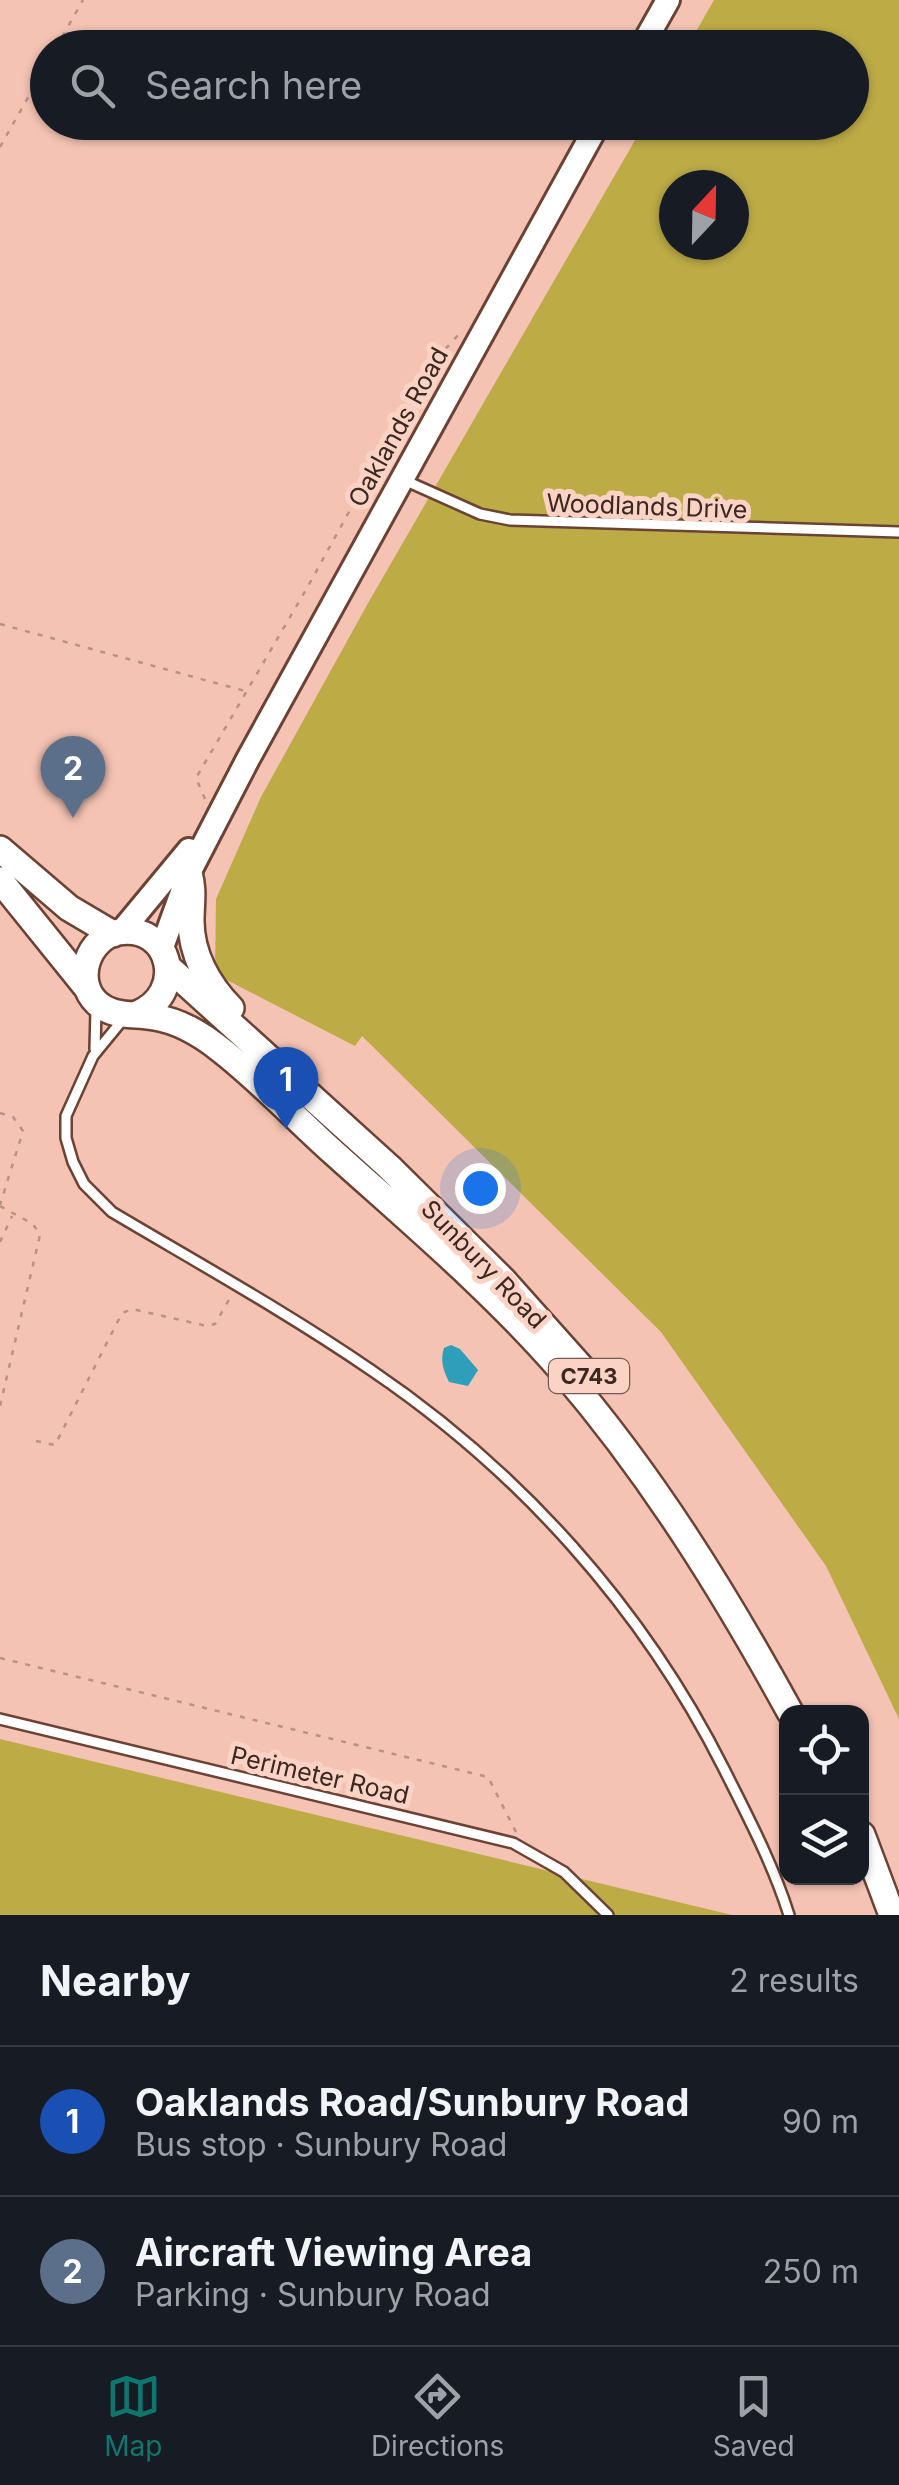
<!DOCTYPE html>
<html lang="en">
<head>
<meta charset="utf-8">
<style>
  :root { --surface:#171b24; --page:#242831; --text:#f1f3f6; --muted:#9ea1a6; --line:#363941; --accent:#0f766e }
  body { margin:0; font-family:Inter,sans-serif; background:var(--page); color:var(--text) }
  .controls { position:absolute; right:30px; bottom:30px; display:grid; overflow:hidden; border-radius:20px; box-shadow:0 2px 8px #0004 }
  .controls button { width:90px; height:90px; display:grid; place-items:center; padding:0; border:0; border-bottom:2px solid var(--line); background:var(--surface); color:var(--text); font:50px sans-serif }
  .compass { position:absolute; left:659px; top:170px; width:90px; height:90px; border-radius:50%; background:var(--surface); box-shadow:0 2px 8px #0004; rotate:22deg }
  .you { position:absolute; left:480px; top:1188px; width:35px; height:35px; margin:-25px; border:8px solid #fff; border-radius:50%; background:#1a73e8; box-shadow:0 0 0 15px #1a73e833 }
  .badge { display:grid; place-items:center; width:65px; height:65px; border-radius:50%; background:var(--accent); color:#fff; font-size:32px; font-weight:700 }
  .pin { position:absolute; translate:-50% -82px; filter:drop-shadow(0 2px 5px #0008) }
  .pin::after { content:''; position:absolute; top:52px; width:35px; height:30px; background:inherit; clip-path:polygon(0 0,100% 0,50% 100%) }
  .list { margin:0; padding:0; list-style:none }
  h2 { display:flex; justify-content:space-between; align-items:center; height:130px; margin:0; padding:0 40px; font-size:42px }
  h2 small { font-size:32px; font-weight:400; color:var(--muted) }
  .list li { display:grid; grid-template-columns:65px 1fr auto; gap:30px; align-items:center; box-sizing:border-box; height:150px; padding:0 40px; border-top:2px solid var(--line) }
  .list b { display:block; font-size:38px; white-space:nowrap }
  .list p { margin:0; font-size:32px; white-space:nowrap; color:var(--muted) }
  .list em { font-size:32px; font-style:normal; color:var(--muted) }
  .icon { flex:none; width:55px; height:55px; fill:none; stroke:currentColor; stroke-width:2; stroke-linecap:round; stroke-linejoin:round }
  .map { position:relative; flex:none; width:899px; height:1915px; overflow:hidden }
  .search { position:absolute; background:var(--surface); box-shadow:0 2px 8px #0004; left:30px; right:30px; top:30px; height:110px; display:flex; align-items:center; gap:25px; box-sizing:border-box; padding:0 35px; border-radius:55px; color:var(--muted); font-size:38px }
  .sheet { height:430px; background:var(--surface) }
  nav { display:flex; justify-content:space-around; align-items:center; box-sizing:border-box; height:140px; border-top:2px solid var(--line); background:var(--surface); font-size:28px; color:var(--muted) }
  nav a { display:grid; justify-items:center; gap:5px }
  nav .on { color:var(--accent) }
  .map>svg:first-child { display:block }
  .green { fill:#bdab46; fill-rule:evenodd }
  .water { fill:#2f9ebb }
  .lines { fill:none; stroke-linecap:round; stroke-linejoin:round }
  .service-casing { stroke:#6b4234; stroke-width:14 }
  .secondary-casing { stroke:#6b4234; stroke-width:28 }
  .primary-casing { stroke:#6b4234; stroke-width:30 }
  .path { stroke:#b99185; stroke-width:2.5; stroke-dasharray:5 8; stroke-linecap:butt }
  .service { stroke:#fff; stroke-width:9 }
  .secondary { stroke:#fff; stroke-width:22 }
  .primary { stroke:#fff; stroke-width:25 }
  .labels { text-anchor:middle; stroke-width:10; stroke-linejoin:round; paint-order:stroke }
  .shield { fill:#fbd3c5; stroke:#755b53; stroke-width:2.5 }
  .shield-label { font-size:22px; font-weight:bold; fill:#3b2822 }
  .street-label { font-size:25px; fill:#3b2822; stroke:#fbd3c5 }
</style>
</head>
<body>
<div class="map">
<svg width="899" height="1915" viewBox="0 0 899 1915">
  <rect width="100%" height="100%" fill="#f4c3b3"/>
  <path class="green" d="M 714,0 L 899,0 L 899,1719 L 826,1566 L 661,1332 L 362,1036 L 355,1046 L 215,974 L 216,899 L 261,797 L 367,605 L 645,123 L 852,122 L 852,48 L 687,47 ZM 674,185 L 734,185 L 734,245 L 674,245 Z
    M 0,1739 L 732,1915 L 0,1915 Z"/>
  <path class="water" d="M 451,1345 L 460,1349 L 478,1370 L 468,1386 L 449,1382 C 443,1370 440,1360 444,1348 Z"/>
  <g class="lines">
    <defs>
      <path id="service" d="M 404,480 L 480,514 L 510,520 L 899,532
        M 125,1017 L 93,1056 L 66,1116 L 66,1138 L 73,1162 L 84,1184 L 112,1212 C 198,1263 288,1313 371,1370 C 520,1471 643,1608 724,1769 C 748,1817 773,1864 789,1915
        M 95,1049 L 96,1010
        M 0,1719 L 513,1843 L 564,1872 L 608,1915"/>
      <path id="secondary" d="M 641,48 L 668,0
        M 121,932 L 189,850
        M 161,950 L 189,873 L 248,759 L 599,122"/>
      <path id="primary" d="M 0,849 L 69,908 L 113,934
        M 189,873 C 194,890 191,903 191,921 C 191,954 208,985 231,1008
        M 0,880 L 87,988
        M 168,967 L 389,1167 L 504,1281 L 588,1375
        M 137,1014 C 187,994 172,924 119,932 C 88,937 73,981 97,1003 C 114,1018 133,1013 154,1017 C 180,1021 201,1034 221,1050 C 261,1081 296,1119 333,1152 C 412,1223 494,1292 563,1372 C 653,1477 724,1592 790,1712
        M 862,1835 L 892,1915"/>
    </defs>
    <use href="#service" class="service-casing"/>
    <use href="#secondary" class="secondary-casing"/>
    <use href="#primary" class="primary-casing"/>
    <path class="path" d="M 56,48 L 83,0
      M 0,147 L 48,62
      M 0,624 L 245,691
      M 205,799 L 196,778 L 307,588 L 429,367 L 460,333
      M 0,1113 L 13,1117 L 23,1131 L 0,1205
      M 0,1206 L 33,1224 L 40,1235 L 0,1406
      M 0,1242 L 12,1216
      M 36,1441 L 55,1445 L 122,1313 L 132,1309 L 207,1326 L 215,1324 L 230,1298
      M 0,1658 L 488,1777 L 516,1832"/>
    <use href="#service" class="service"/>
    <use href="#secondary" class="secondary"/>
    <use href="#primary" class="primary"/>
  </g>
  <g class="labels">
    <rect class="shield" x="549" y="1359" width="80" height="34" rx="8"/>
    <g class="shield-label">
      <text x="589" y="1384">C743</text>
    </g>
    <g class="street-label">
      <text transform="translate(398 427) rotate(-61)" y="9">Oaklands Road</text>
      <text transform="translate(647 506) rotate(2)" y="9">Woodlands Drive</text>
      <text transform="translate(484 1264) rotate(46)" y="9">Sunbury Road</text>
      <text transform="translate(320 1775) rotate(13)" y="9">Perimeter Road</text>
    </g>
  </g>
</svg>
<div class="controls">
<button><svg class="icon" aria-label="locate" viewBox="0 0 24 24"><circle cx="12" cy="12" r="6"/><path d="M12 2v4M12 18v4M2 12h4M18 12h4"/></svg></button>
<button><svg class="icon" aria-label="layers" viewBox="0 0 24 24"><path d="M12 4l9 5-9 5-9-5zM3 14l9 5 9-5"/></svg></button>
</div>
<svg class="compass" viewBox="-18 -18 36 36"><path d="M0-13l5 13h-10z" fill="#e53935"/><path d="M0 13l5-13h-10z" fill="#9ea1a6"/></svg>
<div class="you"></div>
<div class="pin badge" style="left:286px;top:1129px;background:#1a4fb4">1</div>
<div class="pin badge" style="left:73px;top:818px;background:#5c6f8a">2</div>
<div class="search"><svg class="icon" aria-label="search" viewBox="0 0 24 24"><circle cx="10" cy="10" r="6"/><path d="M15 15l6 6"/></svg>Search here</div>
</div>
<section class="sheet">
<h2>Nearby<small>2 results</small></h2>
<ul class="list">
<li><span class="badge" style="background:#1a4fb4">1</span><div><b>Oaklands Road/Sunbury Road</b><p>Bus stop · Sunbury Road</p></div><em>90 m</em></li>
<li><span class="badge" style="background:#5c6f8a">2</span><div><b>Aircraft Viewing Area</b><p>Parking · Sunbury Road</p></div><em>250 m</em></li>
</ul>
</section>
<nav>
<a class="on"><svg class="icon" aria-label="map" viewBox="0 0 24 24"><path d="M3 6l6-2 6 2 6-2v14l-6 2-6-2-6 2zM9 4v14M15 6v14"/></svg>Map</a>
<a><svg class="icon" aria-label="directions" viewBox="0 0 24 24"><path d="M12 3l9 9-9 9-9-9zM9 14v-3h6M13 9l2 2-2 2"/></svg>Directions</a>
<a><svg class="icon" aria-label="saved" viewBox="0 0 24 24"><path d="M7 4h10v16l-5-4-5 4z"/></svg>Saved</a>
</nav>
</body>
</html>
